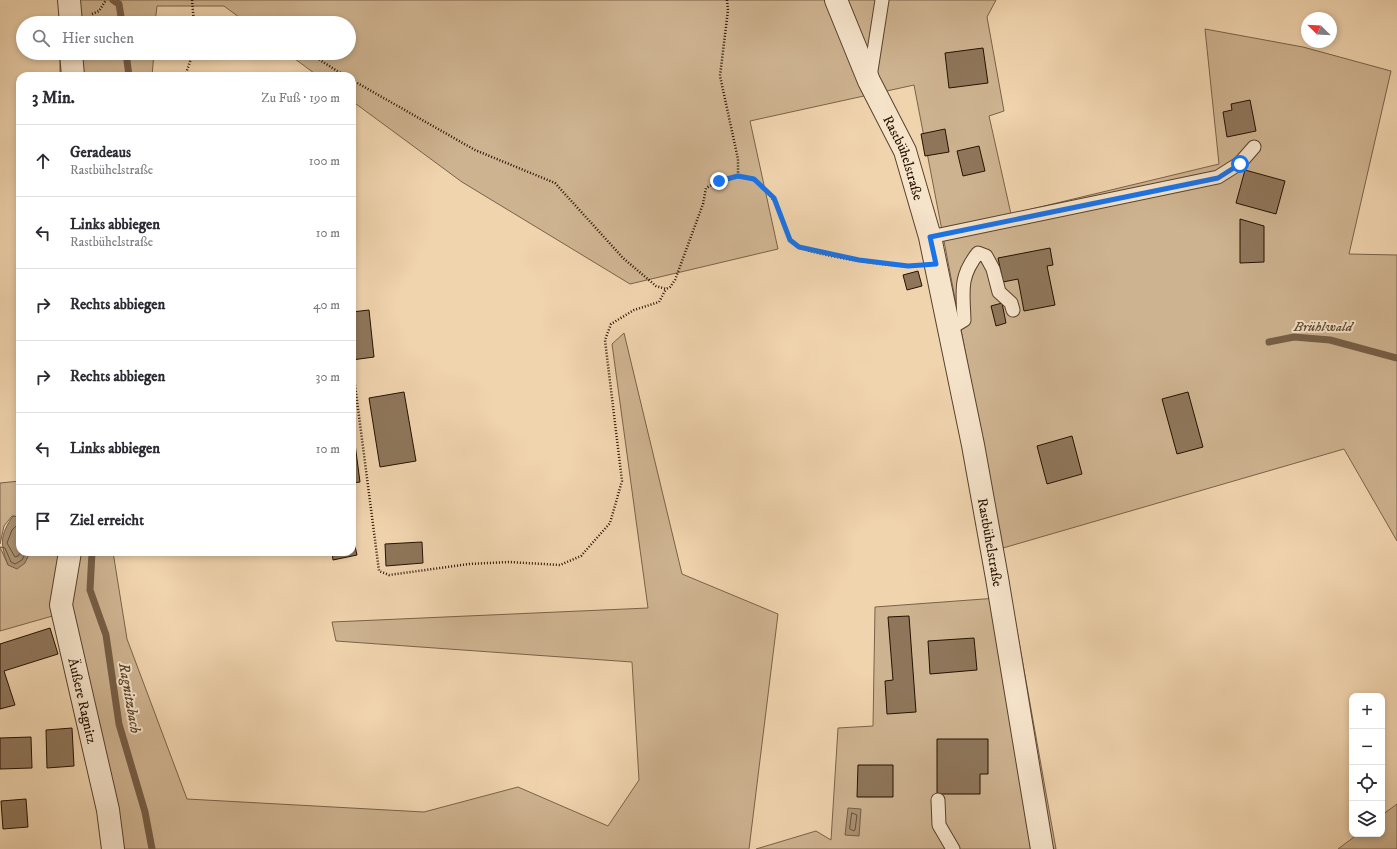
<!DOCTYPE html>
<html lang="de">
<head>
<meta charset="utf-8">
<style>
  :root { --surface:#fff; --page:#f2f2f3; --text:#2b2b33; --muted:#7c7c81; --line:#e1e1e2 }
  body { margin:0; font-family:"IM FELL DW Pica",serif; background:var(--page); color:var(--text) }
  .controls { position:absolute; right:12px; bottom:12px; display:grid; overflow:hidden; border-radius:8px; box-shadow:0 2px 6px #0003 }
  .controls button { width:36px; height:36px; display:grid; place-items:center; padding:0; border:0; border-bottom:1px solid var(--line); background:var(--surface); color:var(--text); font:20px sans-serif }
  .compass { position:absolute; left:1301px; top:12px; width:36px; height:36px; border-radius:50%; background:var(--surface); box-shadow:0 2px 6px #0003; rotate:294deg }
  .stop { position:absolute; width:12px; height:12px; margin:-9px; border:3px solid #1a73e8; border-radius:50%; background:#fff }
  .stop.end { background:#1a73e8; border-color:#fff; box-shadow:0 1px 4px #0008 }
  .list { margin:0; padding:0; list-style:none }
  h2 { display:flex; justify-content:space-between; align-items:center; height:52px; margin:0; padding:0 16px; font-size:17px }
  h2 small { font-size:13px; font-weight:400; color:var(--muted) }
  .list li { display:grid; grid-template-columns:26px 1fr auto; gap:12px; align-items:center; box-sizing:border-box; height:72px; padding:0 16px; border-top:1px solid var(--line) }
  .list b { display:block; font-size:15px; white-space:nowrap }
  .list p { margin:0; font-size:13px; white-space:nowrap; color:var(--muted) }
  .list em { font-size:13px; font-style:normal; color:var(--muted) }
  .icon { flex:none; width:22px; height:22px; fill:none; stroke:currentColor; stroke-width:2; stroke-linecap:round; stroke-linejoin:round }
  .map { position:relative; flex:none; width:1397px; height:849px; overflow:hidden }
  .search { position:absolute; background:var(--surface); box-shadow:0 2px 6px #0003; left:16px; top:16px; width:340px; height:44px; display:flex; align-items:center; gap:10px; box-sizing:border-box; padding:0 14px; border-radius:22px; color:var(--muted); font-size:15px }
  .panel { position:absolute; background:var(--surface); box-shadow:0 2px 6px #0003; left:16px; top:72px; width:340px; height:484px; border-radius:12px }
  .map>svg:first-child { display:block }
  .green { fill:#ceb390; stroke:#7a6248 }
  .water { fill:#ab9273; stroke:#765e45 }
  .lines { fill:none; stroke-linecap:round; stroke-linejoin:round }
  .shore { stroke:#68523a; stroke-width:1 }
  .stream { stroke:#765e45; stroke-width:7 }
  .building { fill:#8f765a; stroke:#261100 }
  .lane-casing { stroke:#58422c; stroke-width:15 }
  .street-casing { stroke:#58422c; stroke-width:24 }
  .path { stroke:#261100; stroke-width:2.5; stroke-dasharray:1 2; stroke-linecap:butt }
  .lane { stroke:#f5e3ca; stroke-width:13 }
  .street { stroke:#f5e3ca; stroke-width:22 }
  .route { stroke:#1a73e8; stroke-width:5 }
  .labels { text-anchor:middle; stroke-width:4; stroke-linejoin:round; paint-order:stroke }
  .street-label { font-size:14px; fill:#261100; stroke:#f5e3ca }
  .park-label { font-size:14px; font-style:italic; fill:#614a32; stroke:#f5e3ca }
  .water-label { font-size:15px; font-style:italic; fill:#5b452e; stroke:#f5e3ca }
</style>
</head>
<body>
<div class="map">
<svg width="1397" height="849" viewBox="0 0 1397 849">
  <rect width="100%" height="100%" fill="#f0d4ae"/>
  <filter id="stains"><feTurbulence type="fractalNoise" baseFrequency=".005" numOctaves="4"/><feColorMatrix values="0 0 0 0 .2 0 0 0 0 .09 0 0 0 0 .02 0 0 0 .5 -.17"/></filter>
  <radialGradient id="worn" r=".72"><stop offset=".6" stop-color="#630" stop-opacity="0"/><stop offset="1" stop-color="#630" stop-opacity=".3"/></radialGradient>
  <path class="green" d="M 60,0 L 996,0 L 987,17 L 1004,111 L 989,116 L 1011,214 L 1219,164 L 1205,29 L 1303,47 L 1391,71 L 1349,254 L 1397,255 L 1397,541 L 1344,449 L 1003,548 L 914,85 L 750,121 L 778,249 L 630,284 L 462,182 L 352,101 L 352,76 L 318,76 L 287,53 L 349,53 L 349,23 L 247,23 L 224,6 L 157,6 L 155,23 L 60,23 Z
    M 60,53 L 154,53 L 152,76 L 60,76 Z
    M 624,333 L 682,574 L 778,614 L 749,849 L 103,849 L 96,793 L 56,615 L 0,631 L 0,547 L 8,565 L 30,554 L 30,552 L 113,552 L 127,639 L 187,799 L 424,812 L 518,787 L 608,826 L 639,780 L 632,662 L 336,641 L 332,622 L 648,608 L 612,344 Z
    M 20,481 L 20,517 L 12,516 L 4,526 L 0,544 L 0,483 Z
    M 1011,597 L 1056,849 L 756,849 L 816,831 L 831,840 L 838,728 L 873,726 L 875,607 Z
    M 1397,804 L 1397,849 L 1338,849 L 1358,834 L 1382,834 L 1382,815 Z"/>
  <path class="water" d="M 13,516 L 20,517 L 20,552 L 30,552 L 25,563 L 17,569 L 8,565 C 0,544 0,535 13,516 Z
    M 848,808 L 861,809 L 859,836 L 845,835 Z"/>
  <g class="lines">
    <path class="shore" d="M 20,526 L 16,526 L 12,530 L 7,543 L 15,557 L 18,556 L 21,552
      M 0,547 L 5,548 L 11,562 L 15,564 L 22,560 L 26,552
      M 852,813 L 857,815 L 855,830 L 854,831 L 850,829 Z"/>
    <path class="stream" d="M 113,0 L 119,4 L 122,23
      M 126,53 L 129,76
      M 1269,342 L 1294,337 L 1330,340 L 1397,358
      M 92,552 L 90,590 L 106,635 L 119,724 L 145,812 L 152,849"/>
  </g>
  <path class="building" d="M 983,48 L 988,83 L 949,88 L 945,53 Z
    M 1250,100 L 1256,131 L 1227,137 L 1223,112 L 1232,110 L 1231,104 Z
    M 945,129 L 949,152 L 925,156 L 921,134 Z
    M 979,146 L 985,171 L 963,176 L 957,151 Z
    M 1245,170 L 1285,181 L 1276,214 L 1236,203 Z
    M 1240,219 L 1264,226 L 1264,262 L 1240,263 Z
    M 1050,248 L 1053,265 L 1047,266 L 1055,305 L 1024,311 L 1018,279 L 1003,282 L 998,258 Z
    M 918,271 L 922,286 L 907,290 L 903,275 Z
    M 1002,303 L 1006,323 L 996,326 L 991,306 Z
    M 369,310 L 374,357 L 352,360 L 352,312 Z
    M 404,392 L 416,461 L 380,467 L 369,398 Z
    M 1188,392 L 1203,447 L 1177,454 L 1162,399 Z
    M 352,421 L 360,482 L 352,483 Z
    M 1072,436 L 1082,474 L 1047,484 L 1037,446 Z
    M 352,533 L 357,555 L 333,560 L 332,552 L 352,552 Z
    M 422,542 L 423,563 L 386,566 L 385,544 Z
    M 909,616 L 916,712 L 887,714 L 885,681 L 893,680 L 888,617 Z
    M 50,628 L 58,654 L 4,671 L 15,705 L 0,709 L 0,644 Z
    M 974,638 L 977,670 L 930,674 L 928,641 Z
    M 72,728 L 74,766 L 47,768 L 46,730 Z
    M 31,737 L 32,768 L 0,769 L 0,738 Z
    M 937,739 L 988,739 L 988,774 L 980,774 L 980,794 L 937,794 Z
    M 858,765 L 893,765 L 893,797 L 857,797 Z
    M 26,799 L 28,827 L 3,829 L 1,801 Z"/>
  <g class="lines">
    <defs>
      <path id="lane" d="M 870,77 L 882,0
        M 930,237 L 1218,177 L 1240,163 L 1254,147
        M 949,329 L 964,320 C 963,291 959,277 978,253 L 986,256 L 993,269 L 999,292 L 1011,303 L 1013,310
        M 938,800 L 939,825 L 953,849"/>
      <g id="street">
        <path d="M 69,0 L 71,23"/>
        <path id="s1" d="M 836,0 L 869,81 L 905,151 L 930,237 L 973,445 L 997,578 L 1042,849"/>
        <path d="M 71,53 L 73,76"/>
        <path id="s2" d="M 70,552 L 61,605 L 108,810 L 113,849"/>
      </g>
    </defs>
    <use href="#lane" class="lane-casing"/>
    <use href="#street" class="street-casing"/>
    <path class="path" d="M 192,0 L 194,23
      M 727,0 L 728,10 L 720,76 L 738,159 L 738,176
      M 92,14 L 99,11 L 106,0
      M 242,23 L 255,17 L 264,23
      M 309,53 L 345,76
      M 185,76 L 193,53
      M 352,80 L 475,150 L 555,183 L 623,258 L 656,286 L 666,289 L 670,287 L 675,280 L 703,204 L 706,188 C 744,167 765,177 781,216 C 784,224 786,236 792,241 C 794,243 797,246 799,247 C 813,255 896,268 913,266
      M 355,385 L 379,571 L 389,575 L 469,564 L 509,562 L 560,565 L 581,556 L 610,523 L 622,481 L 605,340 L 611,324 L 634,310 L 659,302 L 666,289"/>
    <use href="#lane" class="lane"/>
    <use href="#street" class="street"/>
  </g>
  <g class="lines">
    <path class="route" d="M 719,181 L 738,176 L 754,179 L 774,198 L 790,240 L 799,247 L 859,260 L 908,266 L 936,264 L 930,237 L 1218,178 L 1240,164"/>
  </g>
  <g class="labels">
    <g class="street-label">
      <text dy="5" stroke="none"><textPath href="#s1" startOffset="172">Rastbühelstraße</textPath></text>
      <text dy="5" stroke="none"><textPath href="#s1" startOffset="567">Rastbühelstraße</textPath></text>
      <text dy="5" stroke="none"><textPath href="#s2" startOffset="152">Äußere Ragnitz</textPath></text>
    </g>
    <g class="park-label">
      <text x="1323" y="331">Brühlwald</text>
    </g>
    <g class="water-label">
      <text transform="translate(130 698) rotate(80)" y="5">Ragnitzbach</text>
    </g>
  </g>
  <rect width="100%" height="100%" filter="url(#stains)"/>
  <rect width="100%" height="100%" fill="url(#worn)"/>
</svg>
<div class="controls">
<button>+</button>
<button>−</button>
<button><svg class="icon" aria-label="locate" viewBox="0 0 24 24"><circle cx="12" cy="12" r="6"/><path d="M12 2v4M12 18v4M2 12h4M18 12h4"/></svg></button>
<button><svg class="icon" aria-label="layers" viewBox="0 0 24 24"><path d="M12 4l9 5-9 5-9-5zM3 14l9 5 9-5"/></svg></button>
</div>
<svg class="compass" viewBox="-18 -18 36 36"><path d="M0-13l5 13h-10z" fill="#e53935"/><path d="M0 13l5-13h-10z" fill="#7c7c81"/></svg>
<div class="stop" style="left:1240px;top:164px"></div>
<div class="stop end" style="left:719px;top:181px"></div>
<div class="search"><svg class="icon" aria-label="search" viewBox="0 0 24 24"><circle cx="10" cy="10" r="6"/><path d="M15 15l6 6"/></svg>Hier suchen</div>
<section class="panel">
<h2>3 Min.<small>Zu Fuß · 190 m</small></h2>
<ul class="list">
<li><svg class="icon" aria-label="ahead" viewBox="0 0 24 24"><path d="M12 20V5M6 11l6-6 6 6"/></svg><div><b>Geradeaus</b><p>Rastbühelstraße</p></div><em>100 m</em></li>
<li><svg class="icon" aria-label="left" viewBox="0 0 24 24"><path d="M17 20v-9H6M10 6l-5 5 5 5"/></svg><div><b>Links abbiegen</b><p>Rastbühelstraße</p></div><em>10 m</em></li>
<li><svg class="icon" aria-label="right" viewBox="0 0 24 24"><path d="M7 20v-9h11M14 6l5 5-5 5"/></svg><div><b>Rechts abbiegen</b></div><em>40 m</em></li>
<li><svg class="icon" aria-label="right" viewBox="0 0 24 24"><path d="M7 20v-9h11M14 6l5 5-5 5"/></svg><div><b>Rechts abbiegen</b></div><em>30 m</em></li>
<li><svg class="icon" aria-label="left" viewBox="0 0 24 24"><path d="M17 20v-9H6M10 6l-5 5 5 5"/></svg><div><b>Links abbiegen</b></div><em>10 m</em></li>
<li><svg class="icon" aria-label="arrive" viewBox="0 0 24 24"><path d="M6 21V4h12l-3 4 3 4H6"/></svg><div><b>Ziel erreicht</b></div></li>
</ul>
</section>
</div>
</body>
</html>
